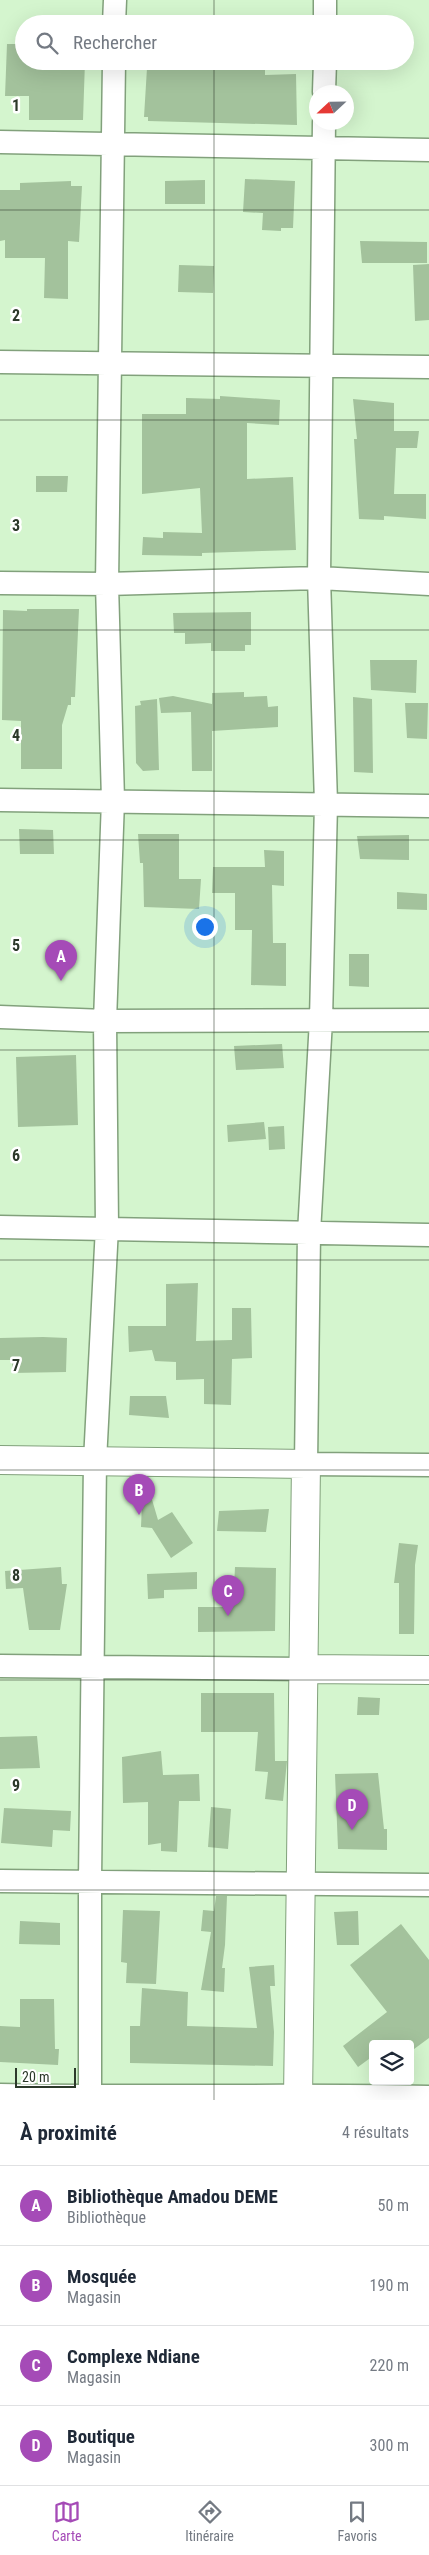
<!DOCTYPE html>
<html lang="fr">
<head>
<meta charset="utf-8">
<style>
  :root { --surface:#fff; --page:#f6f6f7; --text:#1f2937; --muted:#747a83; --line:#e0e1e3; --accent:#a54bb7 }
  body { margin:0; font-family:"Roboto Condensed",sans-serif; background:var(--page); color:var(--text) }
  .controls { position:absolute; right:15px; bottom:15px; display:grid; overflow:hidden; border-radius:5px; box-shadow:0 5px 20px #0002 }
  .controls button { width:45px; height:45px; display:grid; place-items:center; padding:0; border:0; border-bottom:1px solid var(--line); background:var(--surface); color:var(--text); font:25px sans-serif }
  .compass { position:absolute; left:309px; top:85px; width:45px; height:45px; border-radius:50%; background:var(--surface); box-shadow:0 5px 20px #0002; rotate:248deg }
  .scale { position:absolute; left:15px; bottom:12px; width:61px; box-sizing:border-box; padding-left:5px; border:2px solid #2c392a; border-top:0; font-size:14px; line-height:18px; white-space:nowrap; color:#2c392a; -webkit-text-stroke:4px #fff; paint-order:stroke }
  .you { position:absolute; left:204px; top:926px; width:18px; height:18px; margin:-12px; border:4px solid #fff; border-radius:50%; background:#1a73e8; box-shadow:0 0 0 8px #1a73e833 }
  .badge { display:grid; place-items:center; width:32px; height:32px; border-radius:50%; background:var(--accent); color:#fff; font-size:16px; font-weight:700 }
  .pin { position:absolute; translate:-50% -41px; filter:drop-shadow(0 1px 2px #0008) }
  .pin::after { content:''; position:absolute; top:26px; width:18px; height:15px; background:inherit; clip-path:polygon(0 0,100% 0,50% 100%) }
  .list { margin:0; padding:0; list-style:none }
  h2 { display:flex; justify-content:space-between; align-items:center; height:65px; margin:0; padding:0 20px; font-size:21px }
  h2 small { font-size:16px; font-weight:400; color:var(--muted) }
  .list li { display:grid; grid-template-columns:32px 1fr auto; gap:15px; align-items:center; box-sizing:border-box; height:80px; padding:0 20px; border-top:1px solid var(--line) }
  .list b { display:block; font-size:19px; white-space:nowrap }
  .list p { margin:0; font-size:16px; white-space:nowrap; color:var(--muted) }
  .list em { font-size:16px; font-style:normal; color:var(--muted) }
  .icon { flex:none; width:28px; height:28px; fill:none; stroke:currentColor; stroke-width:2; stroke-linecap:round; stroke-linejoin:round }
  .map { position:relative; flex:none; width:429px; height:2100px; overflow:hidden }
  .search { position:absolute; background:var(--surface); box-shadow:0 5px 20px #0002; left:15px; right:15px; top:15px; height:55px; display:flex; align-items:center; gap:12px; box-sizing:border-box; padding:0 18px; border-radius:28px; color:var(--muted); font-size:19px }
  .sheet { height:385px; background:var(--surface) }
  nav { display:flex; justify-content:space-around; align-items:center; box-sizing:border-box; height:70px; border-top:1px solid var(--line); background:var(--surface); font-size:14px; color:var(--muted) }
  nav a { display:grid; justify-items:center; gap:2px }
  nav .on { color:var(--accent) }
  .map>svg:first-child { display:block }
  .building { fill:#a3c29c }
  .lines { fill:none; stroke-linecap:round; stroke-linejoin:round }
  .minor-casing { stroke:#82a17c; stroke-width:25 }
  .tertiary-casing { stroke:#82a17c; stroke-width:30 }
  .minor { stroke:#fff; stroke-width:22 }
  .tertiary { stroke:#fff; stroke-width:28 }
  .grid { fill:none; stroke:#2c392a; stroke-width:1; stroke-opacity:0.55 }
  .grid-label { font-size:16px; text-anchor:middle; font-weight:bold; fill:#2c392a; stroke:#fff; stroke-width:5; stroke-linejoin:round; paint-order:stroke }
</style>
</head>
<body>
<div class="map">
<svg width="429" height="2100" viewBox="0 0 429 2100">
  <rect width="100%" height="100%" fill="#d4f5ce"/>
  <path class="building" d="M 7,44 L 24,44 L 24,61 L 85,61 L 83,120 L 29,120 L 29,96 L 5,96 Z
    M 206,61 L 265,61 L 265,75 L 296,74 L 297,125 L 148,121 L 148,117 L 144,117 L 147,68 L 206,68 Z
    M 245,179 L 295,181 L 293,228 L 281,228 L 281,231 L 262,230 L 263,213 L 243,212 Z
    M 205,180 L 205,204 L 165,204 L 165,181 Z
    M 71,181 L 71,186 L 82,186 L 79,242 L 68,241 L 68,299 L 44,298 L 45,258 L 5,258 L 5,240 L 0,241 L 0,190 L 20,190 L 20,183 Z
    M 360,241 L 427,242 L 427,263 L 362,263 Z
    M 429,264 L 429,320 L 415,321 L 413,265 Z
    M 179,265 L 214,266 L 213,293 L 178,292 Z
    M 220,396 L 280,400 L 279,425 L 247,423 L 247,479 L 293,477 L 296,550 L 202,553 L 202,556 L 142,555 L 143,537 L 163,538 L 163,532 L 202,533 L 200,488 L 142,494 L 142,414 L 186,414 L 186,398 L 220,399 Z
    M 353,399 L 394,403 L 394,431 L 419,431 L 417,448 L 396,448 L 394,494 L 426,494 L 426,519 L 384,516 L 384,520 L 359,519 L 354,439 L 357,439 Z
    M 36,476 L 68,476 L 67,492 L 36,492 Z
    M 27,609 L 79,609 L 75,697 L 71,697 L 71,705 L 68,705 L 62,725 L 62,769 L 21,769 L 21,721 L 2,720 L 3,610 L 27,611 Z
    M 251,612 L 251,645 L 245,645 L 245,651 L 211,651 L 211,643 L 185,644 L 185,633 L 174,633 L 173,613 Z
    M 370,660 L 417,660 L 416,693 L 371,690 Z
    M 244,692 L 244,697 L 267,696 L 268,707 L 278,706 L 278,727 L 212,731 L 212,771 L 192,771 L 191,712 L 161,713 L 159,698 L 173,696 L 212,704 L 212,693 Z
    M 353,697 L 372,699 L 373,773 L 354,772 Z
    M 157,699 L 159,770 L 143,771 L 136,763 L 135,706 L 141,705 L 140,701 Z
    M 405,703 L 428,703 L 427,739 L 407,738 Z
    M 19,829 L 53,830 L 54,854 L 20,854 Z
    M 138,834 L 179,834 L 179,879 L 201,879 L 199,909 L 144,907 L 143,863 L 140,863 Z
    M 409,835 L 409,860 L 360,859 L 357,836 Z
    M 264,850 L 284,851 L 284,886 L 272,885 L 273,943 L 286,943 L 286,986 L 251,985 L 252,930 L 235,930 L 235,893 L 212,893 L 213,867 L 265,867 Z
    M 397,892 L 427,894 L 427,910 L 397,909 Z
    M 349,954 L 369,954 L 369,987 L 349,986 Z
    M 282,1044 L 284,1068 L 236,1070 L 234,1046 Z
    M 76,1055 L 78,1125 L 18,1127 L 16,1057 Z
    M 264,1122 L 266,1139 L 228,1142 L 227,1125 Z
    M 284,1126 L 285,1149 L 269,1150 L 268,1127 Z
    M 198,1283 L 196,1341 L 232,1340 L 232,1308 L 251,1308 L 252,1358 L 232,1359 L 231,1405 L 204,1404 L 204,1379 L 176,1380 L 176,1362 L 155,1361 L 152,1350 L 129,1352 L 128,1326 L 166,1326 L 166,1284 Z
    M 43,1337 L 67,1338 L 66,1372 L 12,1373 L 12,1360 L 0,1360 L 0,1338 Z
    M 130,1396 L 166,1396 L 169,1418 L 129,1415 Z
    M 146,1479 L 158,1520 L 172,1512 L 193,1543 L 171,1558 L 152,1528 L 141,1527 L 143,1480 Z
    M 269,1509 L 266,1532 L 217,1531 L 219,1511 Z
    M 399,1543 L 418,1545 L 415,1565 L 414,1634 L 399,1634 L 399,1583 L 394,1583 Z
    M 61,1567 L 62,1584 L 67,1584 L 60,1630 L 29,1630 L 23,1588 L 6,1589 L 5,1571 Z
    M 235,1567 L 276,1568 L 275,1631 L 198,1632 L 198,1607 L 233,1607 Z
    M 197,1572 L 197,1589 L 164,1590 L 164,1598 L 148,1599 L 147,1574 Z
    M 201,1693 L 274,1693 L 275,1761 L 287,1761 L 283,1801 L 265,1799 L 268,1772 L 255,1771 L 258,1732 L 201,1732 Z
    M 358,1697 L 380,1698 L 379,1715 L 357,1715 Z
    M 37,1736 L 40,1768 L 0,1769 L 0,1737 Z
    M 161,1751 L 163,1775 L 199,1774 L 200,1801 L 179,1801 L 177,1852 L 161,1851 L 161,1843 L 148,1845 L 148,1802 L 123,1803 L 122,1757 Z
    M 378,1773 L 384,1829 L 387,1829 L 387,1850 L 338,1849 L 335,1774 Z
    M 211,1807 L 231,1809 L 228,1849 L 208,1847 Z
    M 4,1808 L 71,1811 L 70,1831 L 53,1830 L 52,1847 L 1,1843 Z
    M 216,1896 L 227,1896 L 225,1945 L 222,1968 L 225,1968 L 224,1992 L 201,1990 L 211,1932 L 201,1931 L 203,1910 L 214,1911 Z
    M 123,1910 L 160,1911 L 156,1984 L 126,1983 L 127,1963 L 121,1962 Z
    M 358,1911 L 359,1945 L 337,1945 L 334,1912 Z
    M 20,1921 L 60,1923 L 60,1945 L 19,1944 Z
    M 401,1924 L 429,1960 L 429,2038 L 410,2052 L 410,2044 L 373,2044 L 373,2056 L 358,2067 L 343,2046 L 387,2012 L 350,1965 Z
    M 274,1965 L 275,1986 L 270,1986 L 274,2032 L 273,2066 L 130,2063 L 130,2026 L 140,2026 L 142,1988 L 188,1992 L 187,2026 L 257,2028 L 249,1967 Z
    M 20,1999 L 54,1999 L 55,2049 L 59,2049 L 58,2065 L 0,2062 L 0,2026 L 20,2027 Z"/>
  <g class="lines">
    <defs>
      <path id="minor" d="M 114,24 L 115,0
        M 325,24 L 325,0
        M 324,92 L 325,61
        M 324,122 L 319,578 L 326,803 L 321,1020 L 309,1233 L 306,1464 L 429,1465
        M 0,142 L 429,150
        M 0,362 L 429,367
        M 0,583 L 107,584 L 319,578 L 429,584
        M 0,800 L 429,806
        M 0,1017 L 105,1021 L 429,1020
        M 0,1227 L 429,1235
        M 0,1666 L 303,1669
        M 0,1881 L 429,1885
        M 0,2095 C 143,2098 286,2094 429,2097
        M 90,2100 L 90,1880 L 95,1461 L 107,1227 L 105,1021 L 113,800 L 107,584 L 114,61"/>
      <path id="tertiary" d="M 0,1460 L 306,1464 L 298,2100
        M 303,1669 L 429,1670"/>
    </defs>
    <use href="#minor" class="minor-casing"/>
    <use href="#tertiary" class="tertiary-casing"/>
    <use href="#minor" class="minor"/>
    <use href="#tertiary" class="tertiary"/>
  </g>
  <path class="grid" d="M 214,0 L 214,24M 214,61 L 214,2100M 0,210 L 429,210M 0,420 L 429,420M 0,630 L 429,630M 0,840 L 429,840M 0,1050 L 429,1050M 0,1260 L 429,1260M 0,1470 L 429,1470M 0,1680 L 429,1680M 0,1890 L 429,1890"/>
  <g class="grid-label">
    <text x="16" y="111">1</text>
    <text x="16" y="321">2</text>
    <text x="16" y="531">3</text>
    <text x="16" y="741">4</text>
    <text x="16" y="951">5</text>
    <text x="16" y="1161">6</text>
    <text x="16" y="1371">7</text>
    <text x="16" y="1581">8</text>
    <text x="16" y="1791">9</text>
  </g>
</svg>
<div class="controls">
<button><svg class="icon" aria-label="layers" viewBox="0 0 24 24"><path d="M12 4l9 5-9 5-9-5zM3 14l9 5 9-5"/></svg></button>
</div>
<svg class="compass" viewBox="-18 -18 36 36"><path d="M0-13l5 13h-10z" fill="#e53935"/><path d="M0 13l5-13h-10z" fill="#747a83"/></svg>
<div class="scale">20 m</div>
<div class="you"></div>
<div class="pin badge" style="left:61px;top:981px">A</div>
<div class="pin badge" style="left:139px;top:1515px">B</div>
<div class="pin badge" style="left:228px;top:1616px">C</div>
<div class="pin badge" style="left:352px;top:1830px">D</div>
<div class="search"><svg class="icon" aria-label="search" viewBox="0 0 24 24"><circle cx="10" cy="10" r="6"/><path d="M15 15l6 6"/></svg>Rechercher</div>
</div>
<section class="sheet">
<h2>À proximité<small>4 résultats</small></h2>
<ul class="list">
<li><span class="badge">A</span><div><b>Bibliothèque Amadou DEME</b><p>Bibliothèque</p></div><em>50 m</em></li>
<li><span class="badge">B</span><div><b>Mosquée</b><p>Magasin</p></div><em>190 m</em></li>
<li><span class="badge">C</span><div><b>Complexe Ndiane</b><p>Magasin</p></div><em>220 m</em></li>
<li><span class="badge">D</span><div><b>Boutique</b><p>Magasin</p></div><em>300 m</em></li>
</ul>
</section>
<nav>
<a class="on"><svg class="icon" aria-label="map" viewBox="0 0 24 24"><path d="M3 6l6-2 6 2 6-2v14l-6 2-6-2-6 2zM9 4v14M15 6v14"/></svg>Carte</a>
<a><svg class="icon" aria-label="directions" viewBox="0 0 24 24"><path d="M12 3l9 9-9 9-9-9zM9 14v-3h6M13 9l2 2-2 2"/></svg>Itinéraire</a>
<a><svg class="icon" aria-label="saved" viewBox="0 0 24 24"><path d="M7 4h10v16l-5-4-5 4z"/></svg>Favoris</a>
</nav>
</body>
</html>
